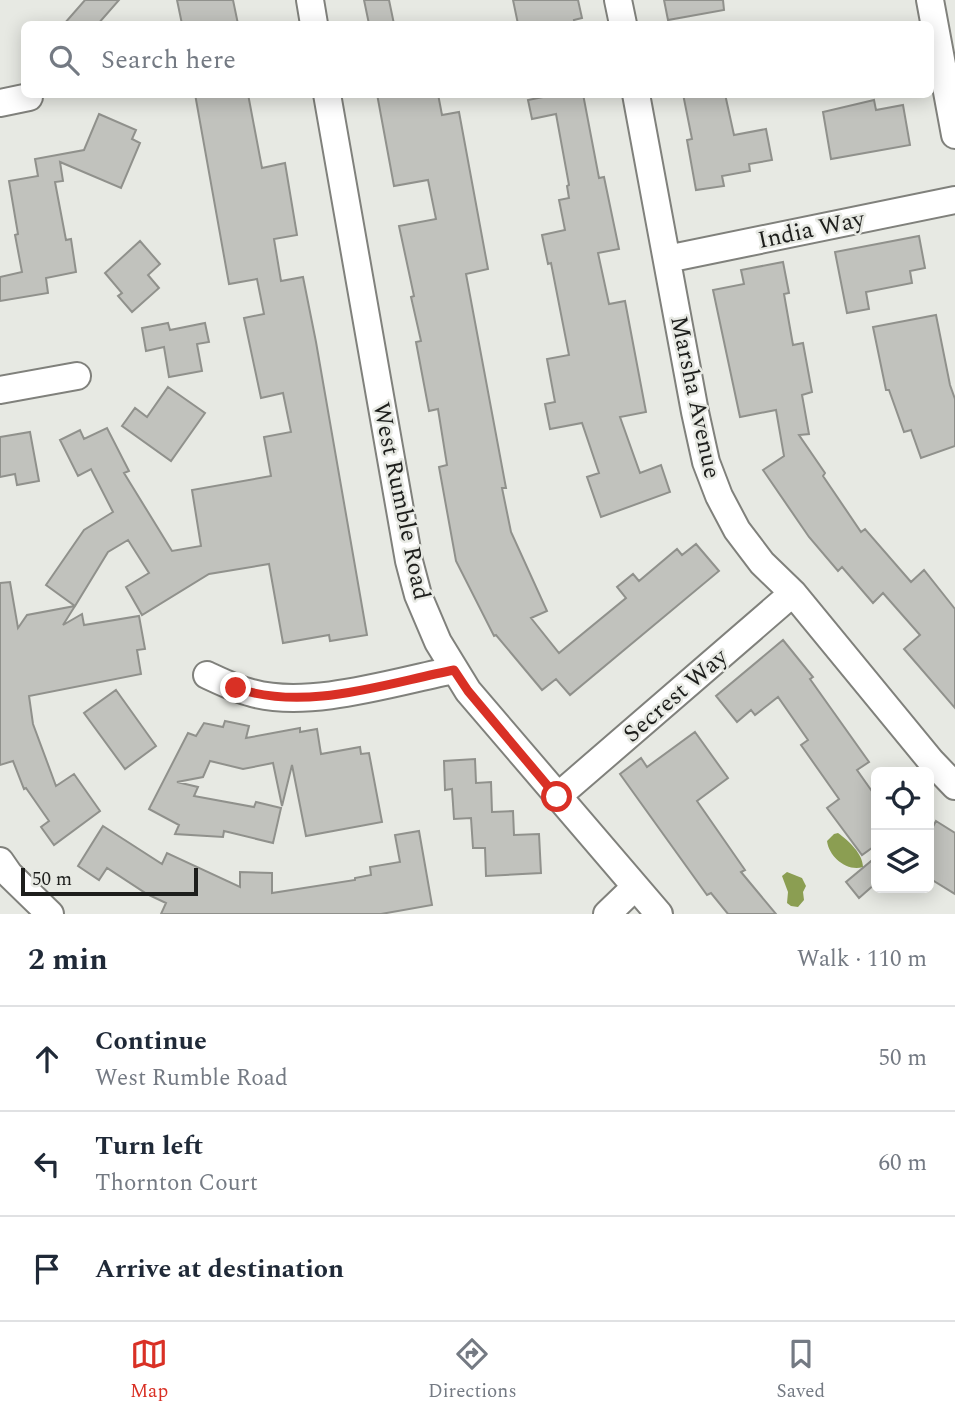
<!DOCTYPE html>
<html lang="en">
<head>
<meta charset="utf-8">
<style>
  :root { --surface:#fff; --page:#f2f2f3; --text:#1f2937; --muted:#747a83; --line:#e0e1e3; --accent:#d93025 }
  body { margin:0; font-family:Spectral,serif; background:var(--page); color:var(--text) }
  .controls { position:absolute; right:21px; bottom:21px; display:grid; overflow:hidden; border-radius:10px; box-shadow:0 4px 18px #0003 }
  .controls button { width:63px; height:63px; display:grid; place-items:center; padding:0; border:0; border-bottom:2px solid var(--line); background:var(--surface); color:var(--text); font:35px sans-serif }
  .scale { position:absolute; left:21px; bottom:18px; width:177px; box-sizing:border-box; padding-left:7px; border:4px solid #1d1e1c; border-top:0; font-size:19px; line-height:24px; white-space:nowrap; color:#1d1e1c; -webkit-text-stroke:5px #e7e9e3; paint-order:stroke }
  .stop { position:absolute; width:21px; height:21px; margin:-16px; border:5px solid #d93025; border-radius:50%; background:#fff }
  .stop.end { background:#d93025; border-color:#fff; box-shadow:0 2px 7px #0008 }
  .list { margin:0; padding:0; list-style:none }
  h2 { display:flex; justify-content:space-between; align-items:center; height:91px; margin:0; padding:0 28px; font-size:30px }
  h2 small { font-size:23px; font-weight:400; color:var(--muted) }
  .list li { display:grid; grid-template-columns:46px 1fr auto; gap:21px; align-items:center; box-sizing:border-box; height:105px; padding:0 28px; border-top:2px solid var(--line) }
  .list b { display:block; font-size:26px; white-space:nowrap }
  .list p { margin:0; font-size:23px; white-space:nowrap; color:var(--muted) }
  .list em { font-size:23px; font-style:normal; color:var(--muted) }
  .icon { flex:none; width:38px; height:38px; fill:none; stroke:currentColor; stroke-width:2; stroke-linecap:round; stroke-linejoin:round }
  .map { position:relative; flex:none; width:955px; height:914px; overflow:hidden }
  .search { position:absolute; background:var(--surface); box-shadow:0 4px 18px #0003; left:21px; right:21px; top:21px; height:77px; display:flex; align-items:center; gap:18px; box-sizing:border-box; padding:0 24px; border-radius:10px; color:var(--muted); font-size:26px }
  .sheet { height:406px; background:var(--surface) }
  nav { display:flex; justify-content:space-around; align-items:center; box-sizing:border-box; height:98px; border-top:2px solid var(--line); background:var(--surface); font-size:19px; color:var(--muted) }
  nav a { display:grid; justify-items:center; gap:4px }
  nav .on { color:var(--accent) }
  .map>svg:first-child { display:block }
  .water { fill:#8b9e52 }
  .building { fill:#c1c2bd; stroke:#90918c; stroke-width:2 }
  .lines { fill:none; stroke-linecap:round; stroke-linejoin:round }
  .minor-casing { stroke:#80817c; stroke-width:30 }
  .minor { stroke:#fff; stroke-width:26 }
  .route { stroke:#d93025; stroke-width:9 }
  .labels { text-anchor:middle; stroke-width:5; stroke-linejoin:round; paint-order:stroke }
  .street-label { font-size:24px; fill:#1d1e1c; stroke:#e7e9e3 }
</style>
</head>
<body>
<div class="map">
<svg width="955" height="914" viewBox="0 0 955 914">
  <rect width="100%" height="100%" fill="#e7e9e3"/>
  <path class="water" d="M 838,833 C 849,841 863,854 863,867 C 847,872 829,857 827,841 L 834,834 Z
    M 787,872 L 802,878 L 806,886 L 803,892 L 804,900 L 798,907 L 791,906 L 787,903 L 788,892 L 782,876 Z"/>
  <path class="building" d="M 85,0 L 119,0 L 98,24 L 64,24 Z
    M 177,0 L 233,0 L 238,24 L 182,24 Z
    M 364,0 L 389,0 L 394,24 L 369,24 Z
    M 513,0 L 578,0 L 582,18 L 574,20 L 575,24 L 518,24 Z
    M 664,0 L 723,0 L 724,10 L 668,20 Z
    M 195,94 L 248,94 L 262,168 L 285,163 L 297,235 L 274,239 L 281,281 L 303,277 L 316,342 L 367,635 L 330,641 L 329,635 L 283,643 L 269,564 L 209,574 L 142,615 L 126,587 L 149,573 L 128,540 L 108,552 L 75,606 L 46,585 L 84,530 L 113,512 L 91,469 L 78,476 L 60,440 L 80,430 L 84,439 L 107,428 L 129,471 L 124,473 L 172,551 L 201,546 L 192,490 L 271,476 L 264,437 L 291,432 L 283,393 L 261,398 L 244,318 L 264,314 L 257,279 L 229,284 Z
    M 377,94 L 438,94 L 442,115 L 459,112 L 488,269 L 466,274 L 506,488 L 502,488 L 511,532 L 547,611 L 531,618 L 559,653 L 626,598 L 617,587 L 633,574 L 639,581 L 677,549 L 682,555 L 696,544 L 719,571 L 570,695 L 556,679 L 542,690 L 496,635 L 494,636 L 456,561 L 439,467 L 447,465 L 438,409 L 429,411 L 416,342 L 421,341 L 411,297 L 414,296 L 399,226 L 436,219 L 428,180 L 394,186 Z
    M 558,94 L 583,94 L 599,178 L 604,177 L 619,249 L 598,253 L 609,304 L 625,301 L 646,412 L 620,417 L 640,473 L 661,465 L 670,492 L 601,517 L 587,477 L 599,473 L 582,423 L 550,429 L 545,404 L 555,402 L 547,359 L 569,355 L 551,263 L 548,264 L 542,235 L 565,230 L 559,200 L 569,198 L 567,186 L 569,185 L 556,114 L 532,119 L 528,100 Z
    M 683,94 L 725,94 L 734,135 L 766,129 L 772,160 L 749,164 L 750,171 L 722,176 L 724,186 L 696,190 L 687,140 L 692,139 Z
    M 874,100 L 876,110 L 903,105 L 910,145 L 831,159 L 823,112 Z
    M 99,114 L 136,130 L 132,139 L 140,143 L 121,188 L 60,162 L 63,181 L 55,182 L 66,240 L 71,239 L 76,272 L 46,278 L 48,293 L 0,301 L 0,277 L 22,272 L 15,235 L 18,234 L 9,181 L 38,176 L 35,159 L 84,150 Z
    M 919,236 L 925,268 L 910,271 L 912,283 L 866,292 L 869,309 L 847,313 L 835,252 Z
    M 140,241 L 160,264 L 148,275 L 159,288 L 132,312 L 118,296 L 122,293 L 105,273 Z
    M 783,262 L 789,293 L 784,294 L 793,345 L 803,343 L 812,392 L 802,395 L 809,434 L 799,435 L 825,473 L 823,476 L 861,532 L 865,529 L 911,582 L 924,570 L 955,609 L 955,708 L 904,649 L 920,635 L 883,593 L 873,603 L 842,567 L 838,571 L 809,537 L 763,470 L 784,456 L 776,410 L 740,417 L 713,290 L 744,284 L 741,270 Z
    M 936,315 L 950,385 L 955,399 L 955,446 L 921,458 L 911,430 L 904,432 L 889,390 L 886,390 L 873,327 Z
    M 168,323 L 170,330 L 205,323 L 209,342 L 197,344 L 202,371 L 169,377 L 164,347 L 146,351 L 142,328 Z
    M 168,387 L 205,413 L 171,461 L 122,426 L 135,408 L 147,417 Z
    M 30,432 L 39,481 L 17,485 L 15,474 L 0,477 L 0,437 Z
    M 10,582 L 18,628 L 27,615 L 75,606 L 63,625 L 82,614 L 84,625 L 139,616 L 145,649 L 137,650 L 141,674 L 29,696 L 33,724 L 56,786 L 74,774 L 100,811 L 54,845 L 41,827 L 49,821 L 26,788 L 24,789 L 13,761 L 0,765 L 0,583 Z
    M 783,640 L 813,677 L 810,679 L 869,762 L 857,770 L 876,797 L 876,845 L 862,855 L 827,808 L 839,799 L 801,745 L 808,740 L 778,697 L 755,715 L 751,710 L 737,722 L 716,696 Z
    M 116,690 L 156,746 L 125,769 L 84,713 Z
    M 225,721 L 249,726 L 246,738 L 300,728 L 300,732 L 317,729 L 321,754 L 360,747 L 361,754 L 369,753 L 382,822 L 306,836 L 292,765 L 282,806 L 273,763 L 243,769 L 210,761 L 203,777 L 177,782 L 198,787 L 194,796 L 254,807 L 256,802 L 281,808 L 273,843 L 224,831 L 223,837 L 175,834 L 179,825 L 149,809 L 188,733 L 196,736 L 204,723 L 223,727 Z
    M 695,732 L 728,778 L 697,801 L 745,870 L 741,872 L 776,914 L 728,914 L 711,893 L 707,895 L 620,774 L 641,758 L 647,767 Z
    M 475,759 L 476,783 L 491,782 L 492,812 L 513,811 L 514,835 L 539,834 L 541,873 L 486,876 L 485,848 L 473,848 L 471,818 L 454,819 L 452,789 L 445,790 L 444,761 Z
    M 936,821 L 955,833 L 955,894 L 929,878 L 929,834 Z
    M 103,826 L 162,864 L 167,853 L 240,887 L 240,872 L 272,873 L 272,893 L 355,880 L 355,878 L 371,875 L 370,867 L 400,862 L 395,835 L 419,831 L 432,905 L 381,914 L 161,914 L 166,903 L 147,894 L 107,868 L 99,880 L 78,866 Z
    M 876,857 L 876,883 L 859,898 L 846,882 Z"/>
  <g class="lines">
    <defs>
      <path id="minor" d="M 310,0 L 314,24
        M 618,0 L 623,24
        M 930,0 L 955,135
        M 327,94 L 409,561 L 418,595 L 438,642 L 468,691 L 659,914
        M 636,94 L 695,412 L 706,462 L 719,496 L 737,530 L 762,563 L 793,593 L 931,761 L 955,786
        M 0,103 L 29,97
        M 667,259 L 955,200
        M 0,390 L 77,376
        M 207,675 C 222,682 236,689 252,693 C 310,709 394,682 454,670
        M 557,797 L 793,593
        M 0,861 L 9,874 L 50,914
        M 607,914 L 634,888"/>
    </defs>
    <use href="#minor" class="minor-casing"/>
    <use href="#minor" class="minor"/>
  </g>
  <g class="lines">
    <path class="route" d="M 236,688 C 306,712 383,684 454,670 L 468,691 L 557,797"/>
  </g>
  <g class="labels">
    <g class="street-label">
      <text transform="translate(811 229) rotate(-12)" y="8">India Way</text>
      <text transform="translate(696 397) rotate(78)" y="8">Marsha Avenue</text>
      <text transform="translate(402 501) rotate(78)" y="8">West Rumble Road</text>
      <text transform="translate(675 695) rotate(-41)" y="8">Secrest Way</text>
    </g>
  </g>
</svg>
<div class="controls">
<button><svg class="icon" aria-label="locate" viewBox="0 0 24 24"><circle cx="12" cy="12" r="6"/><path d="M12 2v4M12 18v4M2 12h4M18 12h4"/></svg></button>
<button><svg class="icon" aria-label="layers" viewBox="0 0 24 24"><path d="M12 4l9 5-9 5-9-5zM3 14l9 5 9-5"/></svg></button>
</div>
<div class="scale">50 m</div>
<div class="stop" style="left:557px;top:797px"></div>
<div class="stop end" style="left:236px;top:688px"></div>
<div class="search"><svg class="icon" aria-label="search" viewBox="0 0 24 24"><circle cx="10" cy="10" r="6"/><path d="M15 15l6 6"/></svg>Search here</div>
</div>
<section class="sheet">
<h2>2 min<small>Walk · 110 m</small></h2>
<ul class="list">
<li><svg class="icon" aria-label="ahead" viewBox="0 0 24 24"><path d="M12 20V5M6 11l6-6 6 6"/></svg><div><b>Continue</b><p>West Rumble Road</p></div><em>50 m</em></li>
<li><svg class="icon" aria-label="left" viewBox="0 0 24 24"><path d="M17 20v-9H6M10 6l-5 5 5 5"/></svg><div><b>Turn left</b><p>Thornton Court</p></div><em>60 m</em></li>
<li><svg class="icon" aria-label="arrive" viewBox="0 0 24 24"><path d="M6 21V4h12l-3 4 3 4H6"/></svg><div><b>Arrive at destination</b></div></li>
</ul>
</section>
<nav>
<a class="on"><svg class="icon" aria-label="map" viewBox="0 0 24 24"><path d="M3 6l6-2 6 2 6-2v14l-6 2-6-2-6 2zM9 4v14M15 6v14"/></svg>Map</a>
<a><svg class="icon" aria-label="directions" viewBox="0 0 24 24"><path d="M12 3l9 9-9 9-9-9zM9 14v-3h6M13 9l2 2-2 2"/></svg>Directions</a>
<a><svg class="icon" aria-label="saved" viewBox="0 0 24 24"><path d="M7 4h10v16l-5-4-5 4z"/></svg>Saved</a>
</nav>
</body>
</html>
